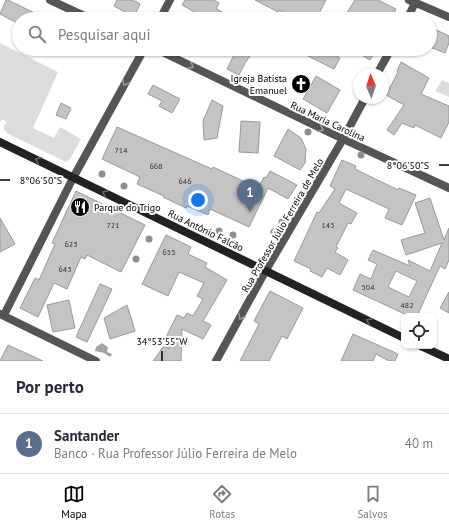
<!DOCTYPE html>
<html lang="pt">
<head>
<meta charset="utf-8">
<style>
  :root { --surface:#fff; --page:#f7f7f7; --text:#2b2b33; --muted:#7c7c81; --line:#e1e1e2; --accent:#000 }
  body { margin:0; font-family:"PT Sans",sans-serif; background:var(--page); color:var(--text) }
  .controls { position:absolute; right:12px; bottom:12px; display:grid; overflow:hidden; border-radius:8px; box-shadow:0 1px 3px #0004 }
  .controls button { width:36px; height:36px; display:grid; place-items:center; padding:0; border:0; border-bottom:1px solid var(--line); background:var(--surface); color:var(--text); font:20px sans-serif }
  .compass { position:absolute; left:353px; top:68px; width:36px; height:36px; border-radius:50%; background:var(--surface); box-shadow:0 1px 3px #0004; rotate:358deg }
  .you { position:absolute; left:198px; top:200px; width:14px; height:14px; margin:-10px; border:3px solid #fff; border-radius:50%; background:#1a73e8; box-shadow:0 0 0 6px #1a73e833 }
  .badge { display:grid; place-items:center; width:26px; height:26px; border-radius:50%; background:var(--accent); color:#fff; font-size:13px; font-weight:700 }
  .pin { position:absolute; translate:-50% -33px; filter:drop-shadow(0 1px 2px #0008) }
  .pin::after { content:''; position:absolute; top:21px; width:14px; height:12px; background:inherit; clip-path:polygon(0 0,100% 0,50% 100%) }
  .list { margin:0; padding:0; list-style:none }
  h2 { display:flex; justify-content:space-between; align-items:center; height:52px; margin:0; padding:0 16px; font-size:17px }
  h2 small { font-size:13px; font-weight:400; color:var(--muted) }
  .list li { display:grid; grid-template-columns:26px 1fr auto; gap:12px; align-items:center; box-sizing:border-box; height:60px; padding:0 16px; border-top:1px solid var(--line) }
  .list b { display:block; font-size:15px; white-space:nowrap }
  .list p { margin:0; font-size:13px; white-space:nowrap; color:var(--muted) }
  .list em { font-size:13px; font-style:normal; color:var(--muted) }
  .icon { flex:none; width:22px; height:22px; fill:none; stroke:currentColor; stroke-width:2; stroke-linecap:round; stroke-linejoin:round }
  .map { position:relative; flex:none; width:449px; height:361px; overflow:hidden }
  .search { position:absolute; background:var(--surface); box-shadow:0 1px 3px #0004; left:12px; right:12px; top:12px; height:44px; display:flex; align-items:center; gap:10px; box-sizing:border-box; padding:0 14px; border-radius:22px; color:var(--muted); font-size:15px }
  .sheet { height:112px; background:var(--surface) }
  nav { display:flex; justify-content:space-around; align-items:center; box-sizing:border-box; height:56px; border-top:1px solid var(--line); background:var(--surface); font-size:11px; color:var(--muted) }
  nav a { display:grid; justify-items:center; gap:2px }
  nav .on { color:var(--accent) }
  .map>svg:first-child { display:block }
  .green { fill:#dcdcdc }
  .water { fill:#a3a3a3 }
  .building { fill:#c4c4c4; stroke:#999; fill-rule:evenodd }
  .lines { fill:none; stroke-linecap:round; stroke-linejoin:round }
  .minor { stroke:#555; stroke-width:8 }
  .secondary { stroke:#222; stroke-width:8 }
  .tree { fill:#8f8f8f }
  .oneway { stroke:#999 }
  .oneway2 { stroke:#646464 }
  .ticks { fill:none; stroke:#000; stroke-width:1.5 }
  .labels { text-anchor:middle; stroke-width:4; stroke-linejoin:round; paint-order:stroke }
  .number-label { font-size:8px; fill:#313131 }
  .poi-label { font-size:10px; fill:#000; stroke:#fff; text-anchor:end }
  .street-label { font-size:10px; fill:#000; stroke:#fff }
  .ticks-label { font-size:10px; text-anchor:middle; fill:#000; stroke:#fff; stroke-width:4; stroke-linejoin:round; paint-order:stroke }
</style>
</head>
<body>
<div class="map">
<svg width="449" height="361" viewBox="0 0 449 361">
  <rect width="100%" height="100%" fill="#fff"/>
  <path class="green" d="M 0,43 L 58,72 L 33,128 L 54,138 L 60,127 L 81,139 L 70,159 L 66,162 L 7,133 L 4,129 L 4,125 L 7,122 L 2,119 L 0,123 Z
    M 442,80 L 449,83 L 449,97 L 435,91 Z"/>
  <path class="water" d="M 50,12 L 64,19 L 65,19 L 47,19 Z
    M 102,343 L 108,347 L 107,352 L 112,354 L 110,357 L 104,353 L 95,351 L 96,347 Z"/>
  <path class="building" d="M 6,0 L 8,0 L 47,19 L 19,19 L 19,24 L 0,14 Z
    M 117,0 L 133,0 L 140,4 L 134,17 L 114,6 Z
    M 185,0 L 214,0 L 219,3 L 216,9 L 237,19 L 207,19 L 182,5 Z
    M 255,0 L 326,0 L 316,19 L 297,19 L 279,10 L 278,12 Z
    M 355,0 L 378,0 L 396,9 L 391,19 L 374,19 L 360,12 L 355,19 L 343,19 Z
    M 430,27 L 449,36 L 449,43 L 445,53 L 430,47 Z
    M 237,49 L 255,49 L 245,63 L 239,75 L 227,69 Z
    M 294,49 L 321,49 L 340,58 L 334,69 Z
    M 363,49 L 377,49 L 370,60 L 360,54 Z
    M 401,62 L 429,78 L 421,94 L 449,106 L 449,122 L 441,138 L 415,125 L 414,128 L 402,123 L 394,135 L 387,130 L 404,105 L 386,95 L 398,72 L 397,71 Z
    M 316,76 L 340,90 L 327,113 L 303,99 Z
    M 153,85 L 180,99 L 172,113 L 159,106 L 162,101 L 148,94 Z
    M 212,100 L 223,106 L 217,138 L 204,140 L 203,121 Z
    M 61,103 L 71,108 L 66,119 L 56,115 Z
    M 241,121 L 260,122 L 258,153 L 239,152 Z
    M 117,127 L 212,169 L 213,167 L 256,187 L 255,194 L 264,177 L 266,178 L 270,171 L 297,185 L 288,199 L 268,188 L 249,227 L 210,209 L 208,215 L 187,206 L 186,208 L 163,197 L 164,196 L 137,184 L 140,177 L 102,159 Z
    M 288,129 L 301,138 L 306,149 L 305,163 L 300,170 L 274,156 Z
    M 342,160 L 356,166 L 355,169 L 398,190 L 399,188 L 416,195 L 402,225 L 385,218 L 389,209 L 346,189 L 339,203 L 357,213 L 351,224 L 348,223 L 336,247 L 338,248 L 335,252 L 348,260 L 340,275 L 327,268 L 322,277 L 310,271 L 311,269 L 294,261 L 317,212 L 319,213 L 335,189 L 330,186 Z
    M 76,191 L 145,225 L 121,272 L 87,255 L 85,259 L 81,257 L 67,289 L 54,283 L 38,317 L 20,308 L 35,278 L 39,280 L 55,244 L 52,243 Z
    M 430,198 L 444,240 L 449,228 L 449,260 L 445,269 L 440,266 L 417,316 L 409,316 L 353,290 L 360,274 L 371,279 L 377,264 L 368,260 L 373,250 L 410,266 L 408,260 L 430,271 L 442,243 L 406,255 L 401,240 L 425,233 L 415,203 ZM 396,271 L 417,281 L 409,297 L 388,287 Z
    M 0,218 L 15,244 L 0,252 Z
    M 166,235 L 191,247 L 188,254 L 207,263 L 205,267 L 227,280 L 203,321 L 211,325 L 203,339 L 182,329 L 181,361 L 153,361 L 163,347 L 170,348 L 167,335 L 177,315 L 184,318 L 187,313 L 193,316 L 203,299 L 197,296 L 204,283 L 179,272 L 168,296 L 142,284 Z
    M 100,284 L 112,289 L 87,342 L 76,337 Z
    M 270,291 L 303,308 L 287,339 L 282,336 L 269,361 L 240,361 L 259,324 L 254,321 Z
    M 449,292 L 449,313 L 440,308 Z
    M 69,300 L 75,328 L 53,332 L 47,305 Z
    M 127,305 L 135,331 L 110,339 L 104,318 Z
    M 353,334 L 398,354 L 395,361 L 389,361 L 376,354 L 373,361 L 341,361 Z
    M 8,345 L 43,361 L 0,361 Z"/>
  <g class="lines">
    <path class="minor" d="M 50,0 L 91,19
      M 409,0 L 449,17
      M 160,19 L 170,0
      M 407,19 L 415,3
      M 156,49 L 343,139 L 449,188
      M 377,74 L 391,49
      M 0,314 L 96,361
      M 4,315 L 73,178 L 144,49
      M 216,361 L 266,270 L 343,139 L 365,98"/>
    <path class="secondary" d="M 0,142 L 404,338
      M 421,346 L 449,359"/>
  </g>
  <g class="tree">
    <circle cx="308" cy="132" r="3.5"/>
    <circle cx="361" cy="155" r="3.5"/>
    <circle cx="102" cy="174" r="3.5"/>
    <circle cx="124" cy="186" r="3.5"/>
    <circle cx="282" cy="222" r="3.5"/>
    <circle cx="219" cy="231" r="3.5"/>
    <circle cx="274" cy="232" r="3.5"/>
    <circle cx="233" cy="235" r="3.5"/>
    <circle cx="149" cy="239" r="3.5"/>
    <circle cx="136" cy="259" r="3.5"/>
  </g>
  <defs><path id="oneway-chevron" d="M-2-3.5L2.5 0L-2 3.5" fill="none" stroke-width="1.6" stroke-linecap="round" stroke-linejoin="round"/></defs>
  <g class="oneway">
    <use href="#oneway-chevron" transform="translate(191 66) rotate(26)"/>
    <use href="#oneway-chevron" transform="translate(125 83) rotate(119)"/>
    <use href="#oneway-chevron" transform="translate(321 129) rotate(26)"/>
    <use href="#oneway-chevron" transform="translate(241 317) rotate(119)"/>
  </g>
  <g class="oneway2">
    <use href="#oneway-chevron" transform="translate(38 160) rotate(-154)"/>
    <use href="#oneway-chevron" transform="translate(105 193) rotate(-154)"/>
    <use href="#oneway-chevron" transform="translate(369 321) rotate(-154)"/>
  </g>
  <path class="ticks" d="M 439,165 L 449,165M 0,180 L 10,180M 162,351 L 162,361"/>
  <defs>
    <symbol id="church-disc" viewBox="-11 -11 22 22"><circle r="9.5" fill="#000" stroke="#fff"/><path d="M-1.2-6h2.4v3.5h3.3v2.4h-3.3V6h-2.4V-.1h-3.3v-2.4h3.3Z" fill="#fff"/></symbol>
    <symbol id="restaurant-disc" viewBox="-11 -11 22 22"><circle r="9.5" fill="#000" stroke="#fff"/><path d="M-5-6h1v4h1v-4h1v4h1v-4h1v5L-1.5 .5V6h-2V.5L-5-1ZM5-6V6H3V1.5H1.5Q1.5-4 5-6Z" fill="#fff"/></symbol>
  </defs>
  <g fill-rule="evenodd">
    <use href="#church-disc" x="290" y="73" width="22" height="22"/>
    <use href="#restaurant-disc" x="69" y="196" width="22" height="22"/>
  </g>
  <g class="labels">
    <g class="number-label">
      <text x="121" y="153">714</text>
      <text x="156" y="169">668</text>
      <text x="185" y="184">646</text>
      <text x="113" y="228">721</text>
      <text x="328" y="228">145</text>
      <text x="71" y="247">623</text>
      <text x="169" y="255">655</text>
      <text x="65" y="272">643</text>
      <text x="368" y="290">504</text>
      <text x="407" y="308">482</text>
    </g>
    <g class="poi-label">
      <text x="287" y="82">Igreja Batista<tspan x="287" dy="12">Emanuel</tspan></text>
      <text x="94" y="211" text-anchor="start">Parque do Trigo</text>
    </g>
    <g class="street-label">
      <text transform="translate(328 121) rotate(25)" y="4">Rua Maria Carolina</text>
      <text transform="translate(282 225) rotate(-60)" y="4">Rua Professor Júlio Ferreira de Melo</text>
      <text transform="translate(206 230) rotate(26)" y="4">Rua Antônio Falcão</text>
    </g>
  </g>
  <g class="ticks-label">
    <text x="408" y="169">8°06'50"S</text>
    <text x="41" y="184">8°06'50"S</text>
    <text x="162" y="345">34°53'55"W</text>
  </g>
</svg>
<div class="controls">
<button><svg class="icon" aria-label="locate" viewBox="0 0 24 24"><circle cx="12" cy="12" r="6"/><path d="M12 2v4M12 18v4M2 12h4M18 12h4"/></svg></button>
</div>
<svg class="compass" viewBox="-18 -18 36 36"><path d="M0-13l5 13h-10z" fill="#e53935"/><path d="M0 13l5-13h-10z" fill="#7c7c81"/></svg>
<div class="you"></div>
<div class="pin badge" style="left:250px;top:212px;background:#5c6f8a">1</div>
<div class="search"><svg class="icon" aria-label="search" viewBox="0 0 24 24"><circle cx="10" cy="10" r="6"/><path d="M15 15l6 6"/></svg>Pesquisar aqui</div>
</div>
<section class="sheet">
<h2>Por perto<small></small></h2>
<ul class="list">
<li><span class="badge" style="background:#5c6f8a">1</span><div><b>Santander</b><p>Banco · Rua Professor Júlio Ferreira de Melo</p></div><em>40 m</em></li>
</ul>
</section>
<nav>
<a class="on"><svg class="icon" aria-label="map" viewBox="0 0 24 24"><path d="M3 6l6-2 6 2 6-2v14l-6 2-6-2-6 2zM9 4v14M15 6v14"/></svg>Mapa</a>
<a><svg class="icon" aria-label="directions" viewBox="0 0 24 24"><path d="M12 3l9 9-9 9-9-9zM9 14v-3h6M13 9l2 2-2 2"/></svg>Rotas</a>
<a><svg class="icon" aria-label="saved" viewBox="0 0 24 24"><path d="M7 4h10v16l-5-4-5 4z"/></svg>Salvos</a>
</nav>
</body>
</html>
